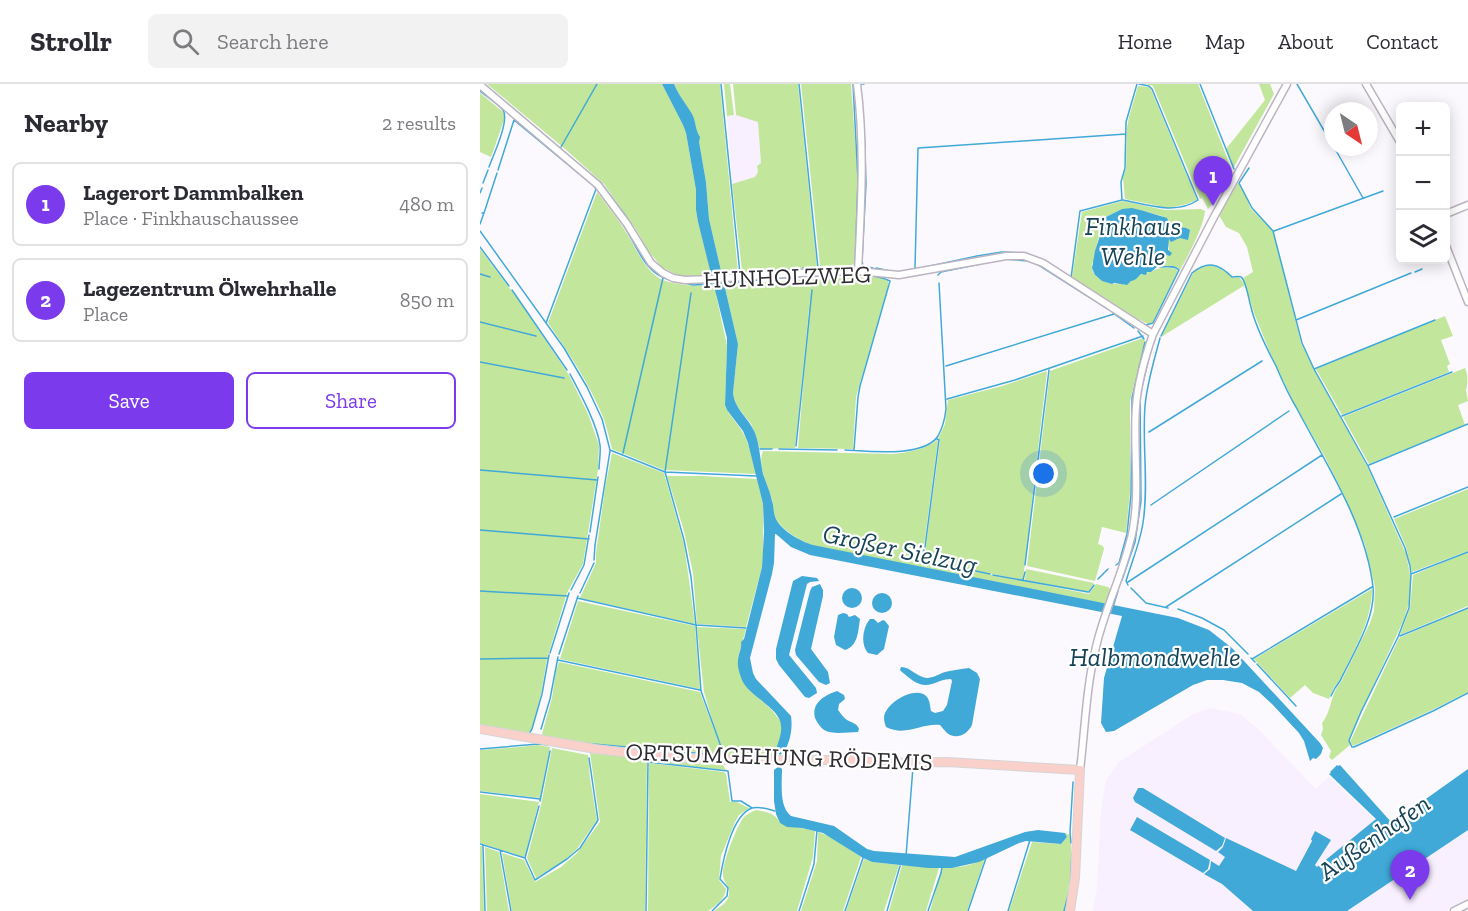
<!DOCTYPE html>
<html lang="en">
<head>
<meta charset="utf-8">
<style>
  :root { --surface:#fff; --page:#f2f2f3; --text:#2b2b33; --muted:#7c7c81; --line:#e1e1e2; --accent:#7c3aed }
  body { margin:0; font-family:"Zilla Slab",serif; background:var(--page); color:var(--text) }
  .controls { position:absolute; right:18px; top:18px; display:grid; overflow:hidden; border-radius:9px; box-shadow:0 3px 15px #0003 }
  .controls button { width:54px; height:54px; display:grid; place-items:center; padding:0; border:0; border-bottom:2px solid var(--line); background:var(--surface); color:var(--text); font:30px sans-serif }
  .compass { position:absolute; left:844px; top:18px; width:54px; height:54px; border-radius:50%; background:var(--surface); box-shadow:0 3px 15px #0003; rotate:145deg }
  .you { position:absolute; left:564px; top:390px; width:21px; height:21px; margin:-15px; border:4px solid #fff; border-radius:50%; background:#1a73e8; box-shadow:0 0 0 9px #1a73e833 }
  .badge { display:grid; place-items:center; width:39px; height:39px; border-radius:50%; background:var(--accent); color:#fff; font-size:20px; font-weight:700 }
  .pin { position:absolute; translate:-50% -50px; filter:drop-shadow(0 2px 3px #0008) }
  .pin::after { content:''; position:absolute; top:32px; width:21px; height:18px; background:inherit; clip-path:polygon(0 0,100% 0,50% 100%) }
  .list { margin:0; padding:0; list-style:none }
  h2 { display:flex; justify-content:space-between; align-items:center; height:78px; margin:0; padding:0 24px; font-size:26px }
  h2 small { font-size:20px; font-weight:400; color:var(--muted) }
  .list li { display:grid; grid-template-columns:39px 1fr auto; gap:18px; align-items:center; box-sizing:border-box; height:84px; margin:0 12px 12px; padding:0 12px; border:2px solid var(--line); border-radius:9px }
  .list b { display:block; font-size:22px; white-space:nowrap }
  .list p { margin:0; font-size:20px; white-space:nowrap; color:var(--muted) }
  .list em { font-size:20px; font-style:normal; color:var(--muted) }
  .actions { display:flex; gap:12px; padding:18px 24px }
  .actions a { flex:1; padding:14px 0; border:2px solid var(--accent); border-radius:9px; text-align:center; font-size:21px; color:var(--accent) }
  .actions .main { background:var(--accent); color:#fff }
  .icon { flex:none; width:33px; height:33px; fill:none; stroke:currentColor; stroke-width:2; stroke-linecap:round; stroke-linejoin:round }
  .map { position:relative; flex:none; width:988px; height:827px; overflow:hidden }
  header { display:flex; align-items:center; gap:36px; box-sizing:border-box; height:84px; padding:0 30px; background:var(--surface); border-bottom:2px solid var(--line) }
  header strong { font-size:28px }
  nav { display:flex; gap:33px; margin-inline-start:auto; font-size:21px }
  .search { width:420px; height:54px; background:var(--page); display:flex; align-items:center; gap:15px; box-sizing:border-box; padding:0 21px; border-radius:9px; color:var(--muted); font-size:22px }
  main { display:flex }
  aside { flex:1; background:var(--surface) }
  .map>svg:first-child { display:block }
  .built { fill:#f8efff }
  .green { fill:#c3e69d }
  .water { fill:#40a9d8 }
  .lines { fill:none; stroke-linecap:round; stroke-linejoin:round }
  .stream { stroke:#40a9d8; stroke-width:1.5 }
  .minor-casing { stroke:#bcb4c1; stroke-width:9 }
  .major-casing { stroke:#d5d5d6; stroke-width:10 }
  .minor { stroke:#fff; stroke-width:6 }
  .major { stroke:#fad0cb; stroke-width:8 }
  .labels { text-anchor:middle; stroke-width:4.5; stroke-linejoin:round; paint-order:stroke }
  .street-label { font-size:24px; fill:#2e2b30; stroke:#fff }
  .water-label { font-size:26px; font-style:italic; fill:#174357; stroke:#fff }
</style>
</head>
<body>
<header>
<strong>Strollr</strong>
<div class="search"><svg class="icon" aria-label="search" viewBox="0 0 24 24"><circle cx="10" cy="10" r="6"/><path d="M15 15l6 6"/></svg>Search here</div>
<nav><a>Home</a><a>Map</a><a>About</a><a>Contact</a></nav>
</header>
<main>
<aside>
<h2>Nearby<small>2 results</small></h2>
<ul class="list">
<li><span class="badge">1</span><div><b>Lagerort Dammbalken</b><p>Place · Finkhauschaussee</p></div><em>480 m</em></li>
<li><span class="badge">2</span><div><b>Lagezentrum Ölwehrhalle</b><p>Place</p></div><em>850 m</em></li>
</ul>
<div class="actions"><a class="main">Save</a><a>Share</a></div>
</aside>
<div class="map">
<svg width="988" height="827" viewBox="0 0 988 827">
  <rect width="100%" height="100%" fill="#fcf9fe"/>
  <path class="built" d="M 256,31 L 278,37 L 281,79 L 277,82 L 278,88 L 275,94 L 252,100 L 247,32 Z
    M 730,624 L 760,630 L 775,642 L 836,705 L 849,693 L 895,736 L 837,784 L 835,781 L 850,756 L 831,755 L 832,756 L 816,787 L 745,773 L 739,782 L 730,785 L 724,790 L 742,800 L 773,827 L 613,827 L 617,804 L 621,726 L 626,696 L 639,678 L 713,630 Z
    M 988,746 L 988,815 L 967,827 L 868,827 Z"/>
  <path class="green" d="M 7,0 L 182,0 L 203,41 L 206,49 L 216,106 L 216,126 L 218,138 L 232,191 L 208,192 L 197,191 L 182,183 L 168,167 L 157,147 L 124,100 L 84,64 Z
    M 194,0 L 240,0 L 258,189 L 242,191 L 229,135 L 226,97 L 214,36 C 209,24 199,12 194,0 Z
    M 244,0 L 250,0 L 254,31 L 247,32 Z
    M 253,0 L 318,0 L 337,183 L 263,189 L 262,186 L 252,100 L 275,93 L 278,88 L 277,82 L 281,79 L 278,38 L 256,31 Z
    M 321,0 L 371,0 L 378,96 L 374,179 L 372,181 L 340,182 Z
    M 666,0 L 718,0 L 752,86 L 736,116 L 728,125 L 722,114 L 720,115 L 673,2 Z
    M 779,0 L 790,0 L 794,10 L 754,83 L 746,65 L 785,16 Z
    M 658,2 L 670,3 L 717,116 L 707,120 L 689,124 L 645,115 L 643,94 L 646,84 L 647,44 L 649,33 Z
    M 0,9 L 22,27 L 24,31 L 24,36 L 11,73 L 0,68 Z
    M 758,99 L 763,105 L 771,125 L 793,147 L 821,259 L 834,285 L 887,382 L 926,470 L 930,490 L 930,516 L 924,535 L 870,653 L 869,657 L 870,661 L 852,676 L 849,673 L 851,667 L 841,651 L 843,645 L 842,639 C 852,627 850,610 861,598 L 890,539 L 894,527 L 895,503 L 885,461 L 863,409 L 844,371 L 816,323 L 791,271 L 774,229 L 763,194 L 773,188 L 767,163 L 759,149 L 746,143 L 739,131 Z
    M 117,108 C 126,120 136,132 144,145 C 155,161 164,188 183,196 C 199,202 218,202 234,201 L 247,262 L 245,321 C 248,331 258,339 263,349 C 270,361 272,376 276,390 L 184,386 L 132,365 C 129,354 127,343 123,333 C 109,299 89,269 68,239 Z
    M 643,117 L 685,126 L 721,125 L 725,127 C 724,142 708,172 700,186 L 697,183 L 680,183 L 685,176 L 685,173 L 687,171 L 689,165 L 688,155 L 696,156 L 700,154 L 682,132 L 664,127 L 642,125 L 626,133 C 622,143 618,154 616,165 C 615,168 615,172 615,175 C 613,180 611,177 612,184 C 614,197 632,201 643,200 L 644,201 C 653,198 661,187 671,188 C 678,183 687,183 696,185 L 698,187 L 673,238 L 668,240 L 658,235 L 592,193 L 602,128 Z
    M 0,165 L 37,214 L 89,291 L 108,330 L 119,361 L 118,386 L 103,480 L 87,509 L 67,575 L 61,610 L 52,644 L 47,651 L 0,643 Z
    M 730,181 L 742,185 L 753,194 L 759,193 L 765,201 L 681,253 L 713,189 L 718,185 Z
    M 385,193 L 398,193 L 408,197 L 408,202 L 376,313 L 373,365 L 318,364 L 331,206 L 315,364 L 280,365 C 277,357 275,348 271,340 C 263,329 255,323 253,309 L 258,260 L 245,204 L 246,201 L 315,196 Z
    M 965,232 L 973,252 L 961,256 L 970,280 L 967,282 L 969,288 L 862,331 L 836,285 Z
    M 663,254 L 665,258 L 650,317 L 650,408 L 646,449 L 622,443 L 618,460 L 623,462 L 624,465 L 615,497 L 547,482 L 570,287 Z
    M 985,284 C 988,291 988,300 986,306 L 988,317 L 978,321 L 985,341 L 889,380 L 863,333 Z
    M 567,287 L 543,496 L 444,476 L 460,357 L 458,355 L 465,340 L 468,316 L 522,302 Z
    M 457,356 L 458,357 L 442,477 L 609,510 L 616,500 L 628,503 L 631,506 L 626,520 L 334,462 C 321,457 303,447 296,435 C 293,429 294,422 292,416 C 288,400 277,383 283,367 L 413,370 C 429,368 444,366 457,356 Z
    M 132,369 L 184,389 L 204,460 L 215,540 L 100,514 L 116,479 L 116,469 L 125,404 Z
    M 187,392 L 221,392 L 277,395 L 283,420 L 283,471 L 282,483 L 266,543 L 217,540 L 213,489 L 204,447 Z
    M 988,405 L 988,467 L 932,488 L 926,463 L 914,435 Z
    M 988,468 L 988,522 L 920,551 L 930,524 L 933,491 Z
    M 546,485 L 614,499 L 608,508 L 545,496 Z
    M 892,505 C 892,538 873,567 860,596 L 854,603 L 849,615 L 833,609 L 825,601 L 810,614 L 774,575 Z
    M 98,517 L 215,542 L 220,605 L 80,575 Z
    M 988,524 L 988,608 L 952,626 L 873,662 L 870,658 L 919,554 Z
    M 217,543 L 266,545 L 258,574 L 269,606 L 291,625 L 302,639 L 301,648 L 295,675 L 246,675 L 233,639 L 224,608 Z
    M 79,578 L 220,608 L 242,667 L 241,670 L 94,658 L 63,652 L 62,650 L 72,614 L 76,587 Z
    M 58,661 L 70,663 L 60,714 L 0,707 L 0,666 L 39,663 Z
    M 72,664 L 108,671 L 110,694 L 117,736 L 97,765 L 86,775 L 56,794 L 47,774 L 61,721 Z
    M 110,669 L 218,680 L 243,681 L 246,686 L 167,678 L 165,827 L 32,827 L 22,769 L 44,776 L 55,798 L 81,783 L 97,769 L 120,738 Z
    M 169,679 L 244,688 L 246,690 L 250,718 L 257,718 L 269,724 L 259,731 L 255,738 L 241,772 L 239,796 L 246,805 C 245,815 236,822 228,827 L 168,827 Z
    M 0,710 L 59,718 L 45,772 L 43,773 L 0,759 Z
    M 276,726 C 287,728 295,729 300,739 C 312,743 323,744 335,747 L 333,773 L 317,827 L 234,827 C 239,823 246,820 248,814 C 252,802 244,801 243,792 C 241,782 257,741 264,733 C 267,730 271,728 276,726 Z
    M 338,748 L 351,753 L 381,773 L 363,827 L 321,827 L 337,777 Z
    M 585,749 L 590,751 C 593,777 590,802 584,827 L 529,827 L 552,758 L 581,760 L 587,753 Z
    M 0,762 L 2,762 L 4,827 L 0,827 Z
    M 5,763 L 19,768 L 29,827 L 7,827 Z
    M 505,774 L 487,827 L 450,827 L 462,784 C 477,784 492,782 505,774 Z
    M 384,775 L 392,778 L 419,781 L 404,827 L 366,827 Z
    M 422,781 L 459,784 L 446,827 L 409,827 Z"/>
  <path class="water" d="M 182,0 L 194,0 C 198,10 206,20 212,30 C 216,37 215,46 220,53 L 219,58 L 226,98 L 229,135 L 258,260 L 253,309 C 255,326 269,334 275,349 C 280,362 280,376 283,390 C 286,399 290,407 292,417 C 294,422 293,429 296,435 C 302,447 320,457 333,461 L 698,534 L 729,546 L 752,564 L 840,659 L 843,664 L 841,670 L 836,675 L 833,674 L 830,677 L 824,657 L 819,649 L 792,620 L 779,608 L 762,599 L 743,596 L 727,596 L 713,601 L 634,647 L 626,648 L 621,639 L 624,594 L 642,532 L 330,471 L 311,463 L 296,450 L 295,450 L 294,479 L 292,490 L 270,574 L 273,589 L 276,595 L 311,632 C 313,644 310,664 300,671 L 296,666 C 298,658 302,650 301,642 C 301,624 269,613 262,596 C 260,591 257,582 258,577 C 258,570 262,565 261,558 L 264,555 L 282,483 L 284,448 L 283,420 L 268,359 L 263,347 L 247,326 L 245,321 L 247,262 L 247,254 L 218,138 L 216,126 L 216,106 L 206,49 L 203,41 Z
    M 652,124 L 664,127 L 687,134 L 690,141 L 706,144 L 710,146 L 708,156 L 700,154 L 691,158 L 689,155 L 688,166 L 692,169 L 690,172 L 687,171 L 685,173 L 685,176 L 671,188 L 667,188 L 666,191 L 661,190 C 658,193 655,197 651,197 L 647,201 L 634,199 L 632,200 L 622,197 L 615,191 L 612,184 L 615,167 L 626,133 L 642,125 Z
    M 322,492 L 337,494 L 339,497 L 330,498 L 327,500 L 309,571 L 336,604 L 337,609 L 329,614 L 325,613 L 299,581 L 296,575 L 296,565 L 313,497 Z
    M 340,500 L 343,506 L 343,512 L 331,565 L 348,588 L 350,599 L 346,601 L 339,598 L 316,571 L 315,566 L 330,507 L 332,503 Z
    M362 514a10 10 0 1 1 20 0a10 10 0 1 1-20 0Z
    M392 519a10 10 0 1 1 20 0a10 10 0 1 1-20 0Z
    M 363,529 L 367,530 L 369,533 L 375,531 L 380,535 C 378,548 378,562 365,566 L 356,561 L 354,553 L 358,531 Z
    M 390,535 L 394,535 L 398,539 L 403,536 L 405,537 L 409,542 L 404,565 L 397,571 L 388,569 C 380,560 383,543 390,535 Z
    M 421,583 C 431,583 436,593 447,594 C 453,594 459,590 465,588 C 473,586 481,585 489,584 L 497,589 L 500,595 L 492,641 C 487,651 476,656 467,649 C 464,646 462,643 460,641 C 441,639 426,653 406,643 C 405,640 404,637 404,634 C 404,619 437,600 447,613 C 450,617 450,622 451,627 L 455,629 L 463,627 L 467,621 L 472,597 L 471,595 C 464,595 458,598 452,600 C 439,604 431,595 422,588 L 420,586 Z
    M 357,607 L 364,611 L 365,615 L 359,620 L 358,626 C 361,630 363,633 367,636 C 372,639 377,639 379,645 L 378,648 C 368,648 353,651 344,646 C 340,643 337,638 335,634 C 331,619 345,611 357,607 Z
    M 857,681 L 858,682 L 860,681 L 912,739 L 988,685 L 988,746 L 867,827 L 773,827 L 742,800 L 724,790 L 730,785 L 731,777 L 739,782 L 745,773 L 738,768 L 743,763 L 746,754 L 816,787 L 832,757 L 831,755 L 835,747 L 851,756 L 835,781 L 837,783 L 896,735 L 849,690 L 851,689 L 850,688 Z
    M 299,682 L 302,685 C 302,700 299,723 311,732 L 354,742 L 387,765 L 394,767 L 475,773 L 545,748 L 558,746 L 585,749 L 587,753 L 581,760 L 546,757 L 539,759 L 499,778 L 472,784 L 448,784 L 392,778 L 383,774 L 343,749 L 322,744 L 307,743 L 300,739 L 296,730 L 294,717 L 294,686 Z
    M 658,704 L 663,704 L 745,754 L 742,762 L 736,767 L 655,718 L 653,714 Z
    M 657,733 L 730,776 L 728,785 L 723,789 L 650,746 Z"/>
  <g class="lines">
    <path class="stream" d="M 4,0 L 121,99 L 145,131 L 158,152
      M 241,0 L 260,190
      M 319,0 L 338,184
      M 380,0 L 384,0
      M 720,0 L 754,85
      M 817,0 L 853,62
      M 0,7 C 7,13 17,19 23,26 C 30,36 13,72 9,83
      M 383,34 L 385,63
      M 81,63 L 117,0
      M 854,63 L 883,114
      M 385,68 L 386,100 L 382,176 L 383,182 L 393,184
      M 769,84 L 759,99 L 772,124 L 793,147 L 822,259 L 834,285 L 888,382 L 925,464 L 930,482 L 931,490 L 929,524 L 918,553 L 881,628 L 870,654 L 869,657 L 872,663 L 874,663 L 953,627 L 988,609
      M 18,86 L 34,36 L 109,98
      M 3,99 L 8,86
      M 0,109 L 2,104
      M 121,111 C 130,122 139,134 146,145 C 158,165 166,191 191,196
      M 643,116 C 668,121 696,131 718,116 L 672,5 L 669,2 L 659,0
      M 4,129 L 17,89
      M 0,140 L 4,129 L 2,129
      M 0,147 L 84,264 L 107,303 L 122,335 L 130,366 L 185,388 L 276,392
      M 794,147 L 903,107
      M 0,163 L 29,202
      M 547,170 L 562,176
      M 526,175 L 548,177 L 557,180 L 628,225
      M 371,183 L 374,182 L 375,180 L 378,96 L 373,0
      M 323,184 L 368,183
      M 396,184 L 410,187
      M 435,184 L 438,64 L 646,50
      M 432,186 L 497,172 L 522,168 L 542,169
      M 935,188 L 942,185
      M 0,190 L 10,193
      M 256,190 L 319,185
      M 458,191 L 461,188 L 500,180
      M 591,194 L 600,127 L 642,116 L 641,98 L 645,84 L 646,38 L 657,0
      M 205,199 L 213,201 L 232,200
      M 250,199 C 285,195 319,192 354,191 C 373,191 392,189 410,197 L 380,302 L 378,313 L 374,366
      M 32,206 L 87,286
      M 634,222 L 660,238
      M 633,229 L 654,244
      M 816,236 L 931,189
      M 0,238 L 56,252
      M 66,239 L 116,105 L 113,101
      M 663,240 L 666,241 L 673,239 L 699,186 C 695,181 686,183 680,183 L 679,182
      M 658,247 L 664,255
      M 681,252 L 712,189 C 728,176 739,180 752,193 C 754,193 760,192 761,193 C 766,196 769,217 771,223 C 775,241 787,265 796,282 C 802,296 808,310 816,323 C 845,378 886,440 893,503 C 896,535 873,569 860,597 L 855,604 L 851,612
      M 0,278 L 84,294
      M 466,282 L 634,230
      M 834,285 L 955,236
      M 90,290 C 100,309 117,340 120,361 C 121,369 119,378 119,385
      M 661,307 L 671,265
      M 467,315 L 535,296 L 663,252
      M 862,332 L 972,288
      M 669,348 L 782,277
      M 316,362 L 332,206
      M 280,365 L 292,365
      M 299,365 L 357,366
      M 365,366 C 387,367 444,374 458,352 C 462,345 465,334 466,325 L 459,199
      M 143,369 L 183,194
      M 889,381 L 988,340
      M 0,386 L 117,396
      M 671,421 L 809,327
      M 914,433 L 988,403
      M 0,446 L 109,455
      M 110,448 L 118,393
      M 445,463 L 459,356 L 457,355
      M 443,474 L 444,466
      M 114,476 L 115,461 L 130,367
      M 443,476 L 510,490
      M 545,481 L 569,286
      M 636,481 L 639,479 L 647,450 L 651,411 L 652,314 L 665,258
      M 931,490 L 988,468
      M 513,491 L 608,508
      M 618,495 L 628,485
      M 543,496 L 545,488
      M 642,496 L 655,458 L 661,417 L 660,312
      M 648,498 L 842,371
      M 648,501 L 646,497 C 652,477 660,459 663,439 C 669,400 662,361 665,322 C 667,299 674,277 680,254
      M 651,504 L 666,519 L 688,524
      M 91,506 L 104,481 L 109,451
      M 0,507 L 88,512
      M 609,508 L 614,501
      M 100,509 L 114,479
      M 97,514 L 216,541 L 211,493 L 204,456 L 185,388 L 211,209
      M 633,523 L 638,507
      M 686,523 L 861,410
      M 698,525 L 722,534 L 744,546 L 768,570
      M 920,552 L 988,524
      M 70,569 L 89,509
      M 79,570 L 98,512
      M 771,574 L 775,578
      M 0,575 L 68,574
      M 772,575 L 892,503
      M 78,576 L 220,606
      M 777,580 L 816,622
      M 61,645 L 70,615 L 78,573
      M 49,650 L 52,645 L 62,610 L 69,571
      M 102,659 L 238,671 L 243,668
      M 0,665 L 58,660 L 70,661
      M 244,671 L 221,607 L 216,541 L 266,544
      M 0,708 L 60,715
      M 60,717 L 70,667
      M 591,759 L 590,748 L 593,698
      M 0,760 L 45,774 L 59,722
      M 3,762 L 5,827
      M 20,766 L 31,827
      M 426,772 L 433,683
      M 45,774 L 55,796 L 87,775 L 100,764 L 118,736 L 109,674
      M 166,827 L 168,678 L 248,687 L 252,717 L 261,717 L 272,724
      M 232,827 L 247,812 L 248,804 L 240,795 C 243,776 252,731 272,724 C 280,722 288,725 295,727
      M 319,827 L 334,780 L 337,746
      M 365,827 L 383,774
      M 407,827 L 420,782
      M 448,827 L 461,789 L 462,782
      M 488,827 L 506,774
      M 528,827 L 550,756
      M 584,827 L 590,804 L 592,769"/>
    <defs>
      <path id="minor" d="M 377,0 C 385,62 381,125 378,187
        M 886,0 L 920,58
        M 0,1 L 118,101 L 147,140 L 171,179 L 183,189 L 193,194 L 205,196 L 231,195 L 318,189 L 378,187 L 419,191 L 526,172 L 544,172 L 563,179 L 673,250
        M 966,130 L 988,121
        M 966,162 L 988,218
        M 600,686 C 605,645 606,604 616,563 C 625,523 645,486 653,445 C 660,405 653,363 656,322 C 658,297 665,273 673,250 L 734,133 L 807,0
        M 974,827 L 988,820"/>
      <path id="major" d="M 0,645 L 116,665 L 184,673 L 251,676 L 369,676 L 404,679 L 467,678 L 600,686 L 595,794 L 590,827"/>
    </defs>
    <use href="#minor" class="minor-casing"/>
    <use href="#major" class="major-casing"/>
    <use href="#minor" class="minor"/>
    <use href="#major" class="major"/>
  </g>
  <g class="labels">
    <g class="street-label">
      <text transform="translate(307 193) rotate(-2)" y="8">HUNHOLZWEG</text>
      <text transform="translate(299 673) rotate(2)" y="8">ORTSUMGEHUNG RÖDEMIS</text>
    </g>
    <g class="water-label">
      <text x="653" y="151">Finkhaus<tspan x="653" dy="30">Wehle</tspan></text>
      <text transform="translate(420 465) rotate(12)" y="9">Großer Sielzug</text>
      <text x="675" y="582">Halbmondwehle</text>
      <text transform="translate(894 753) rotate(-35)" y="9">Außenhafen</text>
    </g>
  </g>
</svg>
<div class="controls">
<button>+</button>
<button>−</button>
<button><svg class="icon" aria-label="layers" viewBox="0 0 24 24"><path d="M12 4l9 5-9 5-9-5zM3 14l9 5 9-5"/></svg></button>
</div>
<svg class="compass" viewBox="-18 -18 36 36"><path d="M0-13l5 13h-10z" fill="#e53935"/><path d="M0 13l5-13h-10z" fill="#7c7c81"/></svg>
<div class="you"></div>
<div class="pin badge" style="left:733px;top:122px">1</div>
<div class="pin badge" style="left:930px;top:816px">2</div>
</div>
</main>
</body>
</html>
